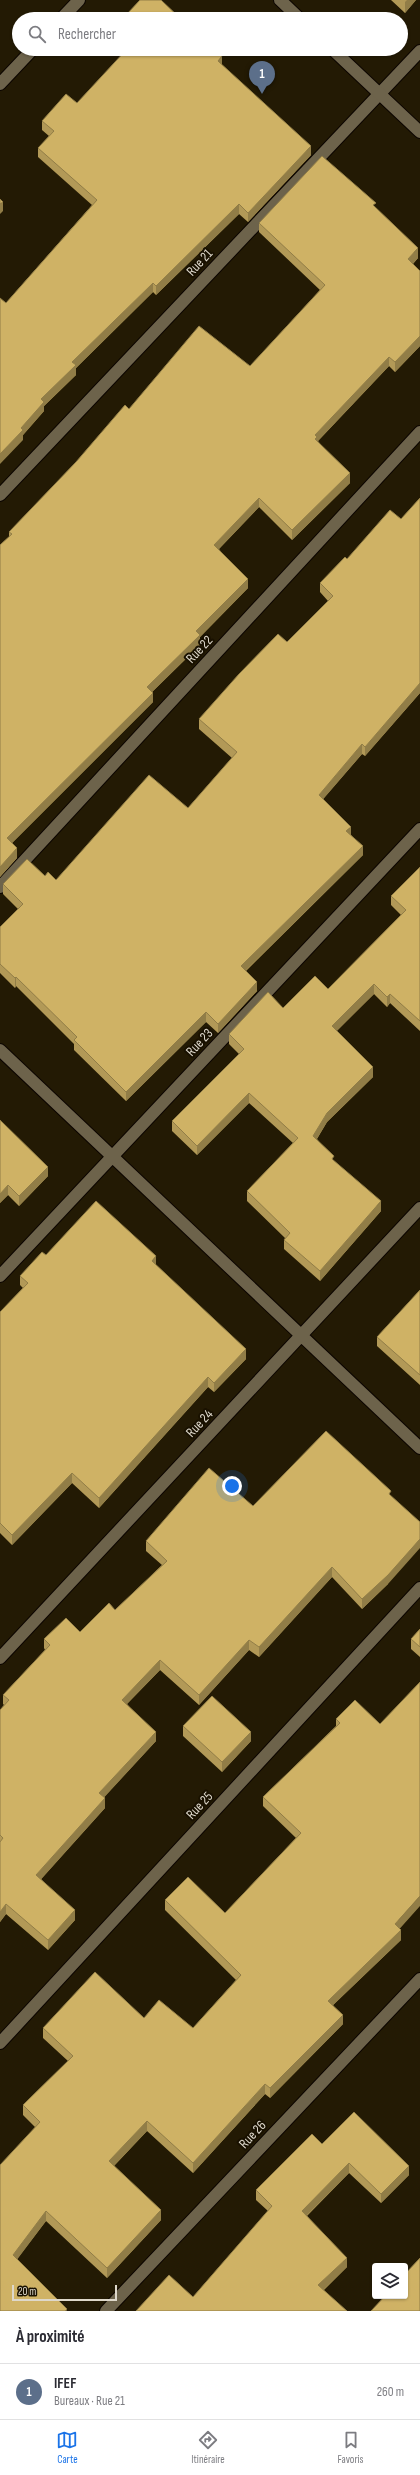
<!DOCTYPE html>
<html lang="fr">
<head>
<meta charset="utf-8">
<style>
  :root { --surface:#fff; --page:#f7f7f7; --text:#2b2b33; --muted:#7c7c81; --line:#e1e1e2; --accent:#1a73e8 }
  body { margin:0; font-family:"Sofia Sans Condensed",sans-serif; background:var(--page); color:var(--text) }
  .controls { position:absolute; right:12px; bottom:12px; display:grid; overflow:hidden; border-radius:4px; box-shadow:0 1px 3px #0004 }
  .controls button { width:36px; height:36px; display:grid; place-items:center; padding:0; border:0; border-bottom:1px solid var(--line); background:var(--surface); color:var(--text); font:20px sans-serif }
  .scale { position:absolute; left:12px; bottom:10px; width:105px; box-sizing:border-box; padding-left:4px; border:2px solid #ded8cb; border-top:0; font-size:11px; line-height:14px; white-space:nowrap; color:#ded8cb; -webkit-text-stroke:3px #191100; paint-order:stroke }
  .you { position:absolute; left:232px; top:1486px; width:14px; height:14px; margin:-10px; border:3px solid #fff; border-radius:50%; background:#1a73e8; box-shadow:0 0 0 6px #1a73e833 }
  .badge { display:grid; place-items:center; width:26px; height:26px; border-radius:50%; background:var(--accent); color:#fff; font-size:13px; font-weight:700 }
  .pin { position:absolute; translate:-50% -33px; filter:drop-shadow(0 1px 2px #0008) }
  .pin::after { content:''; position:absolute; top:21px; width:14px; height:12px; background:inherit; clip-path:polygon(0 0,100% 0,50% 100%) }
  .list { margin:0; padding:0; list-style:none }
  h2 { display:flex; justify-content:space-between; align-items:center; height:52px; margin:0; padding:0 16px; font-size:17px }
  h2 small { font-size:13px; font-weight:400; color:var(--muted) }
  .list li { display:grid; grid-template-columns:26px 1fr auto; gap:12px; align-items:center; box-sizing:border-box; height:56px; padding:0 16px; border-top:1px solid var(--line) }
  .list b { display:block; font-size:15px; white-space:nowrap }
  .list p { margin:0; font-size:13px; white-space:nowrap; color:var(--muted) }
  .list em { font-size:13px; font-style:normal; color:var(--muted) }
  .icon { flex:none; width:22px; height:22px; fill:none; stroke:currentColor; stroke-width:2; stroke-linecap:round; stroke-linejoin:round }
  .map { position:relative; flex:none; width:420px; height:2311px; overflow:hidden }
  .search { position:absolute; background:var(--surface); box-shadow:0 1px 3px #0004; left:12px; right:12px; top:12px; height:44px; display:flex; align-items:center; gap:10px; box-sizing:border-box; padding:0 14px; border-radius:22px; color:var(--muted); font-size:15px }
  .sheet { height:108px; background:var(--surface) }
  nav { display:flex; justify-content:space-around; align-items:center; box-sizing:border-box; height:56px; border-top:1px solid var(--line); background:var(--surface); font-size:11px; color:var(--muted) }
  nav a { display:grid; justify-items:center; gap:2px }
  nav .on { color:var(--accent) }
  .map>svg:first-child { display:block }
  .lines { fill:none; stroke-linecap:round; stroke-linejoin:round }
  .street-casing { stroke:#0c0500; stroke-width:14 }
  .secondary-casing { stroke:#0c0500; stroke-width:14 }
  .street { stroke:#6d634b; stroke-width:12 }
  .secondary { stroke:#6d634b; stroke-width:12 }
  .wall { fill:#b29957 }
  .shaded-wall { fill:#917d47 }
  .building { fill:#cfb265; stroke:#917d47 }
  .labels { text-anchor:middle; stroke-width:4; stroke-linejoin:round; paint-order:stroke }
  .street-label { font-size:14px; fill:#ded8cb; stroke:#191100 }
</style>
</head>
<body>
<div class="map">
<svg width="420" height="2311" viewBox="0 0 420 2311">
  <rect width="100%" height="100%" fill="#231a04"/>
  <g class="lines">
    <defs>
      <path id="street" d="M 61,19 L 79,0
        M 0,84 L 33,49
        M 0,495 L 420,51
        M 0,887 L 420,432
        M 0,1050 L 420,1448
        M 0,1276 L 420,829
        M 0,1658 L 420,1208
        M 0,2043 L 420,1588
        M 106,2311 L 420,1979"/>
      <path id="secondary" d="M 280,0 L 300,19
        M 332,49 L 420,132"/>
    </defs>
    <use href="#street" class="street-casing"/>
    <use href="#secondary" class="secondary-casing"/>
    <use href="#street" class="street"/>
    <use href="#secondary" class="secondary"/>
  </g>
  <path class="wall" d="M 391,0 L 416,0 L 405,13 Z
    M 127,14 L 181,19 L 127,19 Z
    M 222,65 L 311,155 L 248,222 L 239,214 L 156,295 L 153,292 L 76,368 L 76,375 L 44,406 L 44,411 L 23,435 L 23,440 L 6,303 L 92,205 L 38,157 L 38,148 L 49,136 L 42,130 L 42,121 L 77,103 Z
    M 376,208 L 418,258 L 413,264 L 420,271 L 420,346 L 395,372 L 389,366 L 318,441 L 350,483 L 292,540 L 259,507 L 219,549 L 248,588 L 200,637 L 200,645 L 152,692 L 153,702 L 12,843 L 17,858 L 0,877 L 0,545 L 9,537 L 9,532 L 129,409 L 250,366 L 320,290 L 259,232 L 259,223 Z
    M 420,498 L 420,693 L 365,756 L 362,754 L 323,799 L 351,835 L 363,855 L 246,971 L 257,991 L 218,1033 L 206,1022 L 126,1101 L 74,1050 L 74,1044 L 16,986 L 15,988 L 0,973 L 0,927 L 18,909 L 3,894 L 3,884 L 45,876 L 56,880 L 188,808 L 232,758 L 199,729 L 199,719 L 287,642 L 328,601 L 320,592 L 320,583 L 347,559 L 401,519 Z
    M 420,867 L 420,1031 L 390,1003 L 387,1007 L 374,994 L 336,1031 L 373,1077 L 327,1122 L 317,1139 L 334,1161 L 381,1211 L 320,1281 L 284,1249 L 284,1240 L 285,1238 L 247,1201 L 247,1191 L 293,1143 L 249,1103 L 197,1155 L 172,1131 L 172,1121 L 239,1054 L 229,1044 L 229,1034 L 283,1008 L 328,989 L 401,915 L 391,905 L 391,896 Z
    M 0,1120 L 48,1176 L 19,1206 L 8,1195 L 0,1203 Z
    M 46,1255 L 156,1265 L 246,1359 L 214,1392 L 208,1387 L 99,1508 L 72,1483 L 12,1545 L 0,1533 L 0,1312 L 23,1288 L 20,1285 L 20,1276 Z
    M 420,1290 L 420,1385 L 377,1346 L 377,1337 Z
    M 253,1506 L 388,1584 L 362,1609 L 332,1577 L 259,1657 L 249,1650 L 199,1705 L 160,1670 L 127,1704 L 156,1741 L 104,1797 L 105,1808 L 41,1879 L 75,1920 L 48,1950 L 6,1914 L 0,1922 L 0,1710 L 4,1705 L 3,1704 L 3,1695 L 45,1650 L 44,1648 L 44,1639 L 80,1632 L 115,1610 L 162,1565 L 146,1551 L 146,1541 Z
    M 420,1629 L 420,1657 L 411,1649 L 411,1639 Z
    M 355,1700 L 400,1929 L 401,1940 L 333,2005 L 343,2024 L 270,2098 L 265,2094 L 193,2173 L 147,2131 L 114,2166 L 161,2220 L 107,2278 L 46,2221 L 17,2259 L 67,2311 L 0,2311 L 35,2127 L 23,2115 L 23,2105 L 68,2061 L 43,2038 L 43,2028 L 144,2018 L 193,2028 L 236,1980 L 165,1910 L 165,1900 L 225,1913 L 296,1838 L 263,1806 L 263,1797 L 336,1726 L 336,1719 Z
    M 183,1726 L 251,1741 L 222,1772 L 183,1736 Z
    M 322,2144 L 409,2175 L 381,2203 L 349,2173 L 307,2216 L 347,2267 L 324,2290 L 193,2297 L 268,2211 L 256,2200 L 256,2190 Z"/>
  <path class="shaded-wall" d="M 407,0 L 416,0 L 405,13 L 405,2 Z
    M 222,56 L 222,66 L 218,61 Z
    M 311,146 L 311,155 L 248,222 L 248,213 Z
    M 3,202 L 3,211 L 0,214 L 0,204 Z
    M 239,204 L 239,214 L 156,295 L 156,286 Z
    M 418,248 L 418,258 L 408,269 L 408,259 Z
    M 153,283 L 153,292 L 76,368 L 76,375 L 44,406 L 44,411 L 23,435 L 23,440 L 0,464 L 0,454 L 21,428 L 41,399 L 72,362 Z
    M 420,336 L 420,346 L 395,372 L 395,362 Z
    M 389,357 L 389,366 L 317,442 L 315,448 L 315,435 Z
    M 350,473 L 350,483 L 292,540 L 292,530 Z
    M 259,498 L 259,507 L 214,554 L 214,545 Z
    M 248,579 L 248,588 L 200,637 L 200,645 L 147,697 L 147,687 L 196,631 Z
    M 420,683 L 420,693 L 365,756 L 365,747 Z
    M 153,693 L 153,702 L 7,848 L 7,838 Z
    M 362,744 L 362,754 L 319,804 L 319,795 Z
    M 351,827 L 351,836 L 346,831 Z
    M 363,846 L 363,855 L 241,975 L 241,966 Z
    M 17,848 L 17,858 L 0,877 L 0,867 Z
    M 16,977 L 16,986 L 15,988 L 15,978 Z
    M 257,982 L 257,991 L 218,1033 L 218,1024 Z
    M 374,984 L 374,994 L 332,1036 L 332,1026 Z
    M 390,994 L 390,1003 L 387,1007 L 387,997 Z
    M 206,1012 L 206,1022 L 126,1101 L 126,1092 Z
    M 373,1067 L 373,1077 L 327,1122 L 313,1145 L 313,1136 L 327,1113 Z
    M 249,1093 L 249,1103 L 197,1155 L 197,1146 Z
    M 48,1167 L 48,1176 L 19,1206 L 19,1196 Z
    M 8,1185 L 8,1195 L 0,1203 L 0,1194 Z
    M 381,1201 L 381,1211 L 320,1281 L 320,1271 Z
    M 156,1256 L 156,1266 L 152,1261 Z
    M 246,1349 L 246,1359 L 214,1392 L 214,1383 Z
    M 208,1377 L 208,1387 L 99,1508 L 99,1498 Z
    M 72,1473 L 72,1483 L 12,1545 L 12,1535 Z
    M 420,1539 L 420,1548 L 388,1584 L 362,1609 L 362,1599 Z
    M 332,1567 L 332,1577 L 259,1657 L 259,1647 Z
    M 249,1640 L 249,1650 L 199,1705 L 199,1695 Z
    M 160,1660 L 160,1670 L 122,1709 L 122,1700 Z
    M 156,1732 L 156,1741 L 99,1803 L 99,1793 Z
    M 251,1732 L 251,1741 L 222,1772 L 222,1762 Z
    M 105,1798 L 105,1808 L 36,1885 L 36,1875 Z
    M 420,1896 L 420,1906 L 395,1934 L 395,1924 Z
    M 6,1904 L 6,1914 L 0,1922 L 0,1912 Z
    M 75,1910 L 75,1920 L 48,1950 L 48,1940 Z
    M 401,1930 L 401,1940 L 328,2010 L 328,2001 Z
    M 343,2015 L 343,2024 L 270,2098 L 270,2088 Z
    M 265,2084 L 265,2094 L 193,2173 L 193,2163 Z
    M 147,2121 L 147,2131 L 109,2171 L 109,2161 Z
    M 349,2163 L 349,2173 L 302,2220 L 302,2211 Z
    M 409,2166 L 409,2175 L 381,2203 L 381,2194 Z
    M 161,2210 L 161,2220 L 107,2278 L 107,2268 Z
    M 46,2211 L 46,2221 L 13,2265 L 13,2255 Z
    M 347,2258 L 347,2267 L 318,2295 L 318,2285 Z"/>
  <path class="building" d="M 140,0 L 161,0 L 181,19 L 133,19 L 127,14 Z
    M 127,49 L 214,49 L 222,56 L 218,61 L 311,146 L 248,213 L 239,204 L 156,286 L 153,283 L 72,362 L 76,365 L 41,399 L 44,402 L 21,428 L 23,430 L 0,454 L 0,298 L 6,303 L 97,200 L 38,148 L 54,131 L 42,121 L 66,94 L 77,103 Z
    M 322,156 L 376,203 L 373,205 L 418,248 L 408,259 L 420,271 L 420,336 L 395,362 L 389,357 L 315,435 L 317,437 L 315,439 L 350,473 L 292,530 L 259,498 L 214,545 L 248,579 L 196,631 L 200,635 L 147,687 L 153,693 L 7,838 L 17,848 L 0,867 L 0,545 L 12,534 L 9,532 L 76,462 L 125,405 L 129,409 L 199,326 L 250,366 L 325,285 L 259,223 Z
    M 0,199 L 3,202 L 0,204 Z
    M 420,498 L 420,683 L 365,747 L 362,744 L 319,795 L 351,827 L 346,831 L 363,846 L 241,966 L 257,982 L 218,1024 L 206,1012 L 126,1092 L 74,1040 L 77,1037 L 16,977 L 15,978 L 0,964 L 0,927 L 23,904 L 3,884 L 27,859 L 45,876 L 48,872 L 56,880 L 149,775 L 188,808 L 237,752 L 199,719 L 239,674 L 278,634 L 287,642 L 333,596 L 320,583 L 345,557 L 347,559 L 390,510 L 401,519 Z
    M 420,867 L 420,1021 L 390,994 L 387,997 L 374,984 L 332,1026 L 373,1067 L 327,1113 L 313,1136 L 334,1156 L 332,1159 L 381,1201 L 320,1271 L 284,1240 L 290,1233 L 247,1191 L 298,1138 L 249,1093 L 197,1146 L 172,1121 L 244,1049 L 229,1034 L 268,992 L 283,1008 L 315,976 L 328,989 L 406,910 L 391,896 Z
    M 0,1120 L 48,1167 L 19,1196 L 8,1185 L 0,1194 Z
    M 96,1201 L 156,1256 L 152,1261 L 246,1349 L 214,1383 L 208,1377 L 99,1498 L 72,1473 L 12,1535 L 0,1523 L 0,1312 L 28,1283 L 20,1276 L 42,1252 L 46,1255 Z
    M 420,1290 L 420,1375 L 377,1337 Z
    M 326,1431 L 391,1491 L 389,1494 L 420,1522 L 420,1539 L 388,1575 L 362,1599 L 332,1567 L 259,1647 L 249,1640 L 199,1695 L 160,1660 L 122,1700 L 156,1732 L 99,1793 L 105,1798 L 36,1875 L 75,1910 L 48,1940 L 6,1904 L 0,1912 L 0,1842 L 3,1838 L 0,1835 L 0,1710 L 9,1700 L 3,1695 L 50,1645 L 44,1639 L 66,1618 L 80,1632 L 109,1603 L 115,1610 L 167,1561 L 146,1541 L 209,1468 L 253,1506 Z
    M 420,1629 L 420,1647 L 411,1639 Z
    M 420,1682 L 420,1896 L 395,1924 L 401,1930 L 328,2001 L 343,2015 L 270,2088 L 265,2084 L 193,2163 L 147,2121 L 109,2161 L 161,2210 L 107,2268 L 46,2211 L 13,2255 L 67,2309 L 65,2311 L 0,2311 L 0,2165 L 40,2122 L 23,2105 L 73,2056 L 43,2028 L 95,1972 L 144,2018 L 159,2000 L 193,2028 L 241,1975 L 165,1900 L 188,1877 L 225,1913 L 301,1833 L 263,1797 L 340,1723 L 336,1719 L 355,1700 L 380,1724 Z
    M 212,1696 L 251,1732 L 222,1762 L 183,1726 Z
    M 354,2112 L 409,2166 L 381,2194 L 349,2163 L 302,2211 L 347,2258 L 318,2285 L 347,2311 L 136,2311 L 169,2275 L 193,2297 L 272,2206 L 256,2190 L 312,2134 L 322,2144 Z
    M 420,2258 L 420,2311 L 371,2311 L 385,2296 L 405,2296 L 405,2274 Z"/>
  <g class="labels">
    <g class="street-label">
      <text transform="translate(199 262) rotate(-47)" y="5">Rue 21</text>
      <text transform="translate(199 649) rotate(-47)" y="5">Rue 22</text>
      <text transform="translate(199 1042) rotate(-47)" y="5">Rue 23</text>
      <text transform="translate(199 1423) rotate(-47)" y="5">Rue 24</text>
      <text transform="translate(199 1805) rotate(-47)" y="5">Rue 25</text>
      <text transform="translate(252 2134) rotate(-47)" y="5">Rue 26</text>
    </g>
  </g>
</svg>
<div class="controls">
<button><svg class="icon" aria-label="layers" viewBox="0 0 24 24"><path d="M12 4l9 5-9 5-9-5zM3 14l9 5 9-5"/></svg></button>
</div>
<div class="scale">20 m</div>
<div class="you"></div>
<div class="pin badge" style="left:262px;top:94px;background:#5c6f8a">1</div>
<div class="search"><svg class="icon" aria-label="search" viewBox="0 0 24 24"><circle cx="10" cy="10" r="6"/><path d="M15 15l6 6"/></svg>Rechercher</div>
</div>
<section class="sheet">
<h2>À proximité<small></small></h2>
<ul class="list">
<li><span class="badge" style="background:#5c6f8a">1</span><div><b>IFEF</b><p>Bureaux · Rue 21</p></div><em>260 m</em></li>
</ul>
</section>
<nav>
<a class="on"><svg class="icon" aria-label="map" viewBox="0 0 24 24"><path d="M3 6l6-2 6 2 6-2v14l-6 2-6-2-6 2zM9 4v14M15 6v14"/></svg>Carte</a>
<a><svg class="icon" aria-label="directions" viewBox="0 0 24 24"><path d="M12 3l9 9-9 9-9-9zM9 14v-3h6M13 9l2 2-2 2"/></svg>Itinéraire</a>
<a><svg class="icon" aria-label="saved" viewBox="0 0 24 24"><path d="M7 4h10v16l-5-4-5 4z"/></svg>Favoris</a>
</nav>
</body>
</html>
